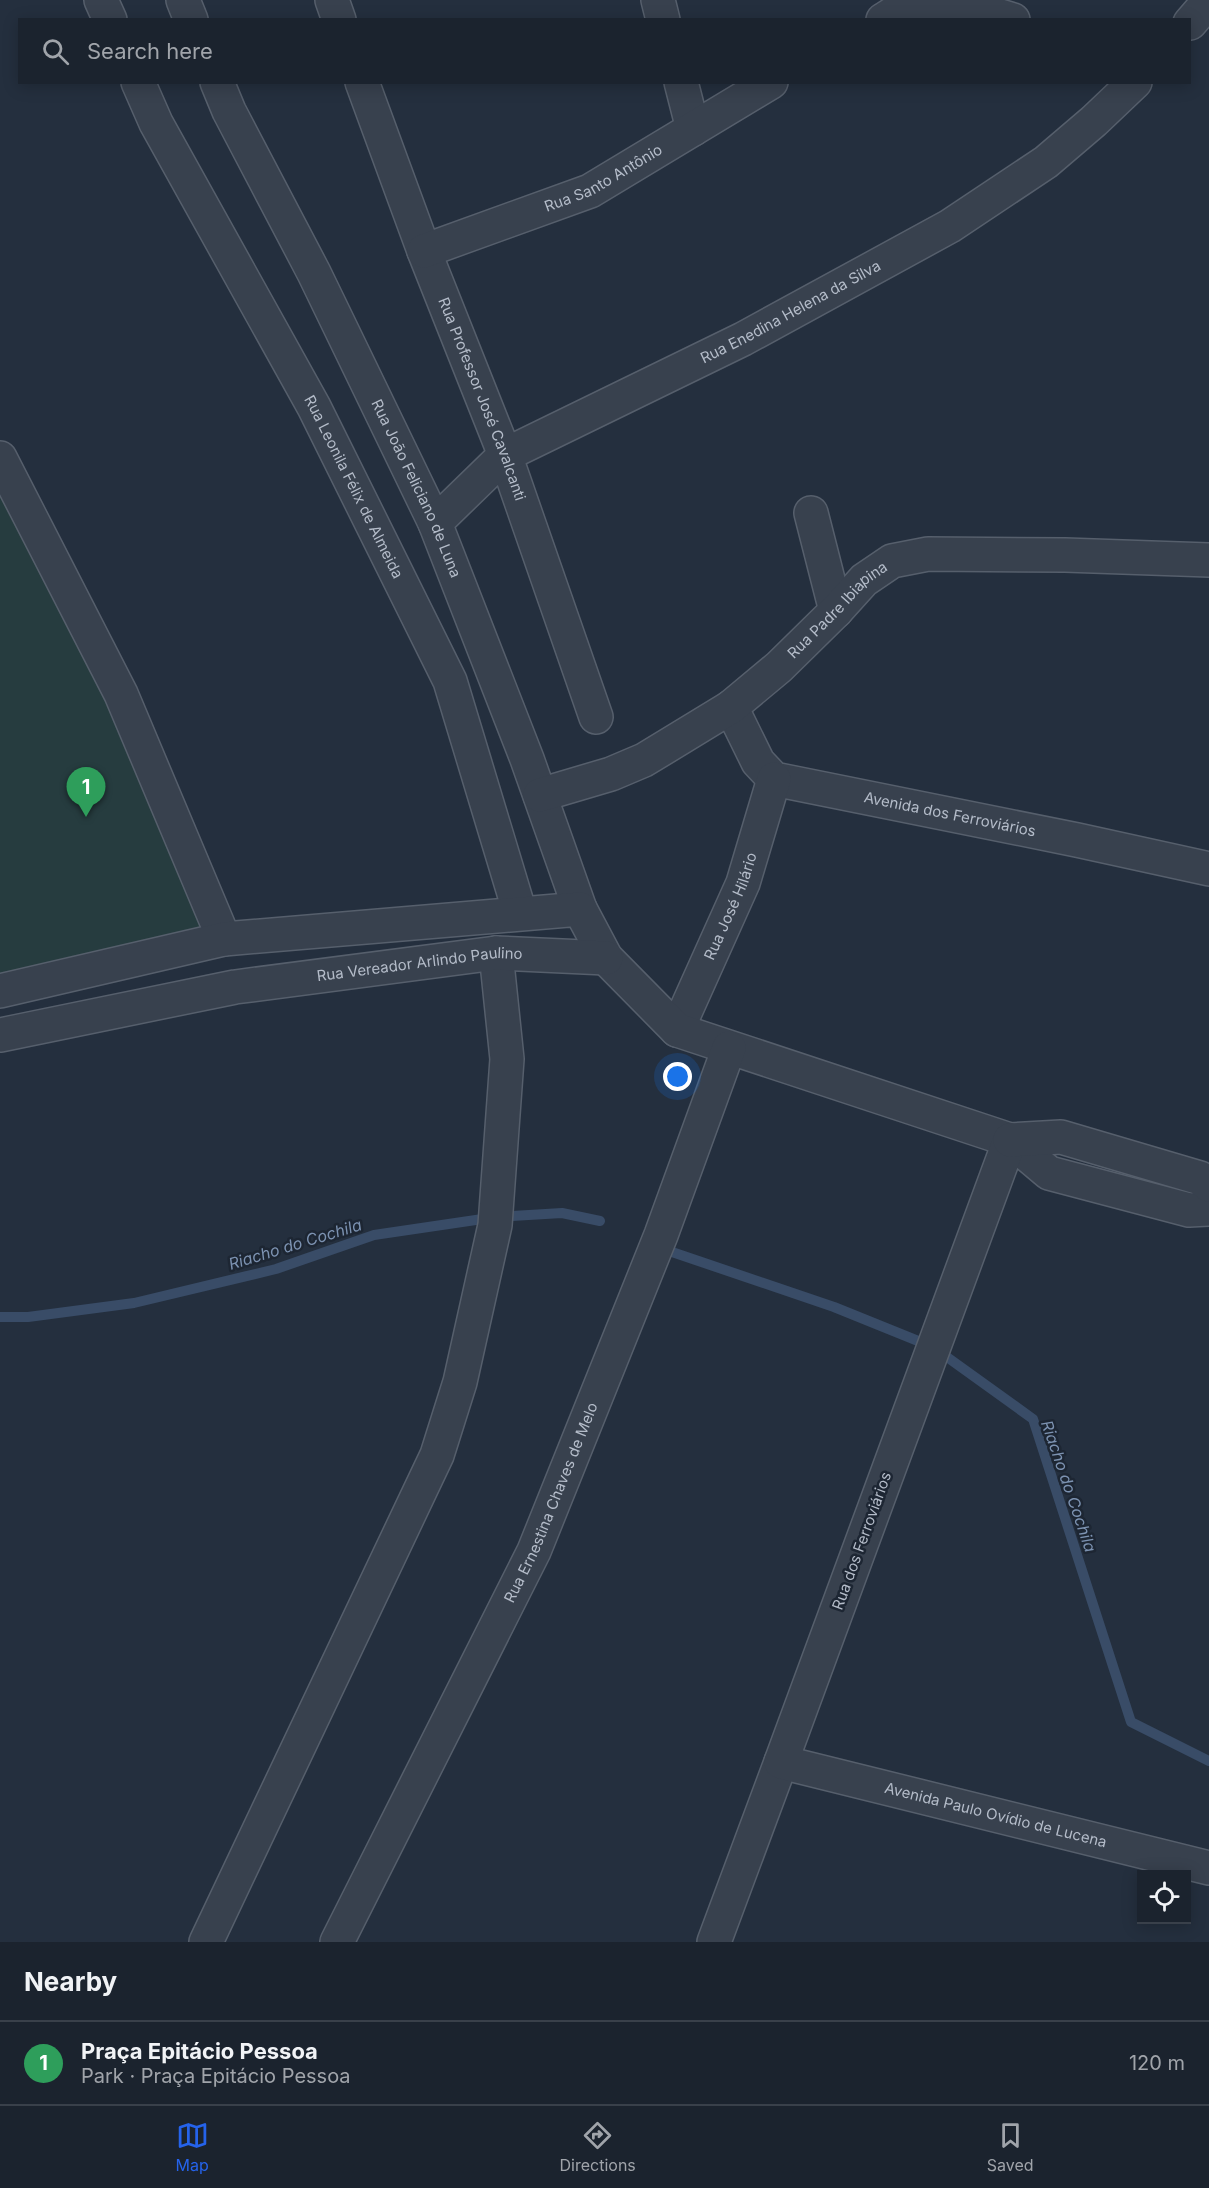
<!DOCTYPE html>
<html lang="en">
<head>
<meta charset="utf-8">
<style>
  :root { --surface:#1b232e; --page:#242b36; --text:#f1f3f6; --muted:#a0a4aa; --line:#39404a; --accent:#2563eb }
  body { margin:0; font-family:Inter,sans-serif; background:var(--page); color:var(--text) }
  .controls { position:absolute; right:18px; bottom:18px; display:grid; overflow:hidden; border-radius:0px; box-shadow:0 3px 15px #0003 }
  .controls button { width:54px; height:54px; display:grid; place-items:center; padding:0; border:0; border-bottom:2px solid var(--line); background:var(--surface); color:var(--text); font:30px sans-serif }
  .you { position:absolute; left:678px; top:1077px; width:21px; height:21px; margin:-15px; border:4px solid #fff; border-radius:50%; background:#1a73e8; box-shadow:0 0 0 9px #1a73e833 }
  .badge { display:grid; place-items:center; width:39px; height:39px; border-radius:50%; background:var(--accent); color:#fff; font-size:20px; font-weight:700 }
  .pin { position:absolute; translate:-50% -50px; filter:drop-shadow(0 2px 3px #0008) }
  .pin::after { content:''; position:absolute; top:32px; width:21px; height:18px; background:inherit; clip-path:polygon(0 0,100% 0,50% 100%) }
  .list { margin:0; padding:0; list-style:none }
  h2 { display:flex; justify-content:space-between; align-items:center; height:78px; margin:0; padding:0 24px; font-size:26px }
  h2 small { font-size:20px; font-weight:400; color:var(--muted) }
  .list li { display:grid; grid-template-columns:39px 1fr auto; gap:18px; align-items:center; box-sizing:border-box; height:84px; padding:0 24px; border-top:2px solid var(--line) }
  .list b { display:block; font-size:22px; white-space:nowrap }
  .list p { margin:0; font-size:20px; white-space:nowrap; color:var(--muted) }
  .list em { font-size:20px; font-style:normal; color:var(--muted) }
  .icon { flex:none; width:33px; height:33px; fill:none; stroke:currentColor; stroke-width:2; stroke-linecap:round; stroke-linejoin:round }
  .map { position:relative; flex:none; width:1209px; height:1942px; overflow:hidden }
  .search { position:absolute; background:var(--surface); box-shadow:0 3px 15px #0003; left:18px; right:18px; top:18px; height:66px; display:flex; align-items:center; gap:15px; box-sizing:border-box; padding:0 21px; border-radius:0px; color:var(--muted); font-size:22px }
  .sheet { height:162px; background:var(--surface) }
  nav { display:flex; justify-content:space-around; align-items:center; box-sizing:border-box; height:84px; border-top:2px solid var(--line); background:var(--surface); font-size:16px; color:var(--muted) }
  nav a { display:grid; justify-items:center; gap:3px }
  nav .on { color:var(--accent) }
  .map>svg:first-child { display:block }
  .green { fill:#263c3f }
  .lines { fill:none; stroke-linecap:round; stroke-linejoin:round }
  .stream { stroke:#394c67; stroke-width:10 }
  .minor-casing { stroke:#565f6c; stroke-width:36 }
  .tertiary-casing { stroke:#565f6c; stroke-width:36 }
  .minor { stroke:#38414e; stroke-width:33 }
  .tertiary { stroke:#38414e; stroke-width:33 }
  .labels { text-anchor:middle; stroke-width:5; stroke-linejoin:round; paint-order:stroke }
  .street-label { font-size:15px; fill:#b4bcc9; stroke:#1d2633 }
  .water-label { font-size:16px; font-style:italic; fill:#7c92b1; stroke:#1d2633 }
</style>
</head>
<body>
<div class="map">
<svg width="1209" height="1942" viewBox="0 0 1209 1942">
  <rect width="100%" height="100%" fill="#242f3e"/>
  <path class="green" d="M 0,458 L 224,939 L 0,991 Z"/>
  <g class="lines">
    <path class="stream" d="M 672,1252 L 834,1307 L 933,1347 L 1033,1419 L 1131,1722 L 1209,1761
      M 0,1317 L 28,1317 L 134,1303 L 276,1269 L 374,1235 L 496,1217 L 562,1213 L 600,1221"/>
    <defs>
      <g id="minor">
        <path d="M 101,0 L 110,20"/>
        <path d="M 183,0 L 191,20"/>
        <path d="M 332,0 L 339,20"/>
        <path d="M 658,0 L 663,20"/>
        <path d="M 883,20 C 892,15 902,6 912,4 C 945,0 982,10 1013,20"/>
        <path d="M 1190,23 L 1209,1"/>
        <path id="s1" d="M 138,82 L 156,123 L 314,407 L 450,681 L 520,913"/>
        <path id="s2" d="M 217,82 L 229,111 L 314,273 L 435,523 L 527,759 L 580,909"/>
        <path id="s3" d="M 362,82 L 424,251 L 505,455 L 596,717"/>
        <path d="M 681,82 L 693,129"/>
        <path id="s4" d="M 424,251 L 590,191 L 771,82"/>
        <path d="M 811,513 L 836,611"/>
        <path id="s5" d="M 435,523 L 505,455 L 743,339 L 950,226 L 1046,162 L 1094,121 L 1135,82"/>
        <path id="s6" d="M 731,707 L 758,762 L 774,779 L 1077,840 L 1209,869"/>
        <path id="s7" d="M 540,795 L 611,774 L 644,760 L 731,707 L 779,667 L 836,611 L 864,580 L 892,561 L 928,554 L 1065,555 L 1209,560"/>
        <path id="s8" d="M 677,1030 L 743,883 L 774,779"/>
        <path d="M 206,1942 L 437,1455 L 460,1382 L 495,1225 L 507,1059 L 496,953"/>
        <path d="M 714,1942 L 781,1762"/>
      </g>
      <g id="tertiary">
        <path d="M 0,458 L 121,694 L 224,939"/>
        <path d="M 0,991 L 224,939 L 580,909 L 606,958 L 677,1030 L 1010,1140 L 1049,1173 L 1189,1210 L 1209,1209"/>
        <path id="s9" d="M 0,1035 L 235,987 L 496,953 L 606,958"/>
        <path id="s10" d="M 1010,1140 L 781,1762 L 1209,1868"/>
        <path d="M 1010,1140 L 1061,1137 L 1200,1178 L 1209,1185"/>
        <path id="s11" d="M 337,1942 L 534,1551 L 661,1235 L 729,1048"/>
      </g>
    </defs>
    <use href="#minor" class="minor-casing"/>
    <use href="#tertiary" class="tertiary-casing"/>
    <use href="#minor" class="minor"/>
    <use href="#tertiary" class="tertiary"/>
  </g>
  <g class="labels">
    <g class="street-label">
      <text dy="5" stroke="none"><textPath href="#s4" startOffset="194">Rua Santo Antônio</textPath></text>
      <text dy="5" stroke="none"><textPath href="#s5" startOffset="417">Rua Enedina Helena da Silva</textPath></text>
      <text dy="5" stroke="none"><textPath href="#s3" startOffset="339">Rua Professor José Cavalcanti</textPath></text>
      <text dy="5" stroke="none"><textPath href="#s1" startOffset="459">Rua Leonila Félix de Almeida</textPath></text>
      <text dy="5" stroke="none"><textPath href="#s2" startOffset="453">Rua João Feliciano de Luna</textPath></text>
      <text dy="5" stroke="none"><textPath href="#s7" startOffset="356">Rua Padre Ibiapina</textPath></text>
      <text dy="5" stroke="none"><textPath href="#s6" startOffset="264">Avenida dos Ferroviários</textPath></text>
      <text dy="5" stroke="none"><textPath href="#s8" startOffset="135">Rua José Hilário</textPath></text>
      <text dy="5" stroke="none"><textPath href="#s9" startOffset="426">Rua Vereador Arlindo Paulino</textPath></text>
      <text dy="5" stroke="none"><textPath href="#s11" startOffset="489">Rua Ernestina Chaves de Melo</textPath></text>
      <text transform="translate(862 1541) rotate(-70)" y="5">Rua dos Ferroviários</text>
      <text dy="5" stroke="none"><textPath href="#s10" startOffset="884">Avenida Paulo Ovídio de Lucena</textPath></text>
    </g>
    <g class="water-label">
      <text transform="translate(295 1244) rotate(-17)" y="6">Riacho do Cochila</text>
      <text transform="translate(1069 1486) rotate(71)" y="6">Riacho do Cochila</text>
    </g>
  </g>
</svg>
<div class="controls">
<button><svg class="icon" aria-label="locate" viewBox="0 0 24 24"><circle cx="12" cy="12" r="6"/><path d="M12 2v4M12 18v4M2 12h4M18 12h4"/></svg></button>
</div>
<div class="you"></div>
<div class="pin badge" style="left:86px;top:817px;background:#2e9e5b">1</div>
<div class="search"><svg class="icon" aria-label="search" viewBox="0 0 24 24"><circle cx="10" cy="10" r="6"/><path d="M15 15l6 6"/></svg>Search here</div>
</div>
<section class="sheet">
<h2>Nearby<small></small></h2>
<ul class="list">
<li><span class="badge" style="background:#2e9e5b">1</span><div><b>Praça Epitácio Pessoa</b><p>Park · Praça Epitácio Pessoa</p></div><em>120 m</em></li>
</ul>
</section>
<nav>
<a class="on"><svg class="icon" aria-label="map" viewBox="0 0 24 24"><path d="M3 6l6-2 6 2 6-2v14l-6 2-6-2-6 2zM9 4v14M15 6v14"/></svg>Map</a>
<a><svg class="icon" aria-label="directions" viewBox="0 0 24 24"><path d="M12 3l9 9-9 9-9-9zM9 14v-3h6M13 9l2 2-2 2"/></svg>Directions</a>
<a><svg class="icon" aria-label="saved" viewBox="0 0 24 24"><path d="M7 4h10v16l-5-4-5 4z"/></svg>Saved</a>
</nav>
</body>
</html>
